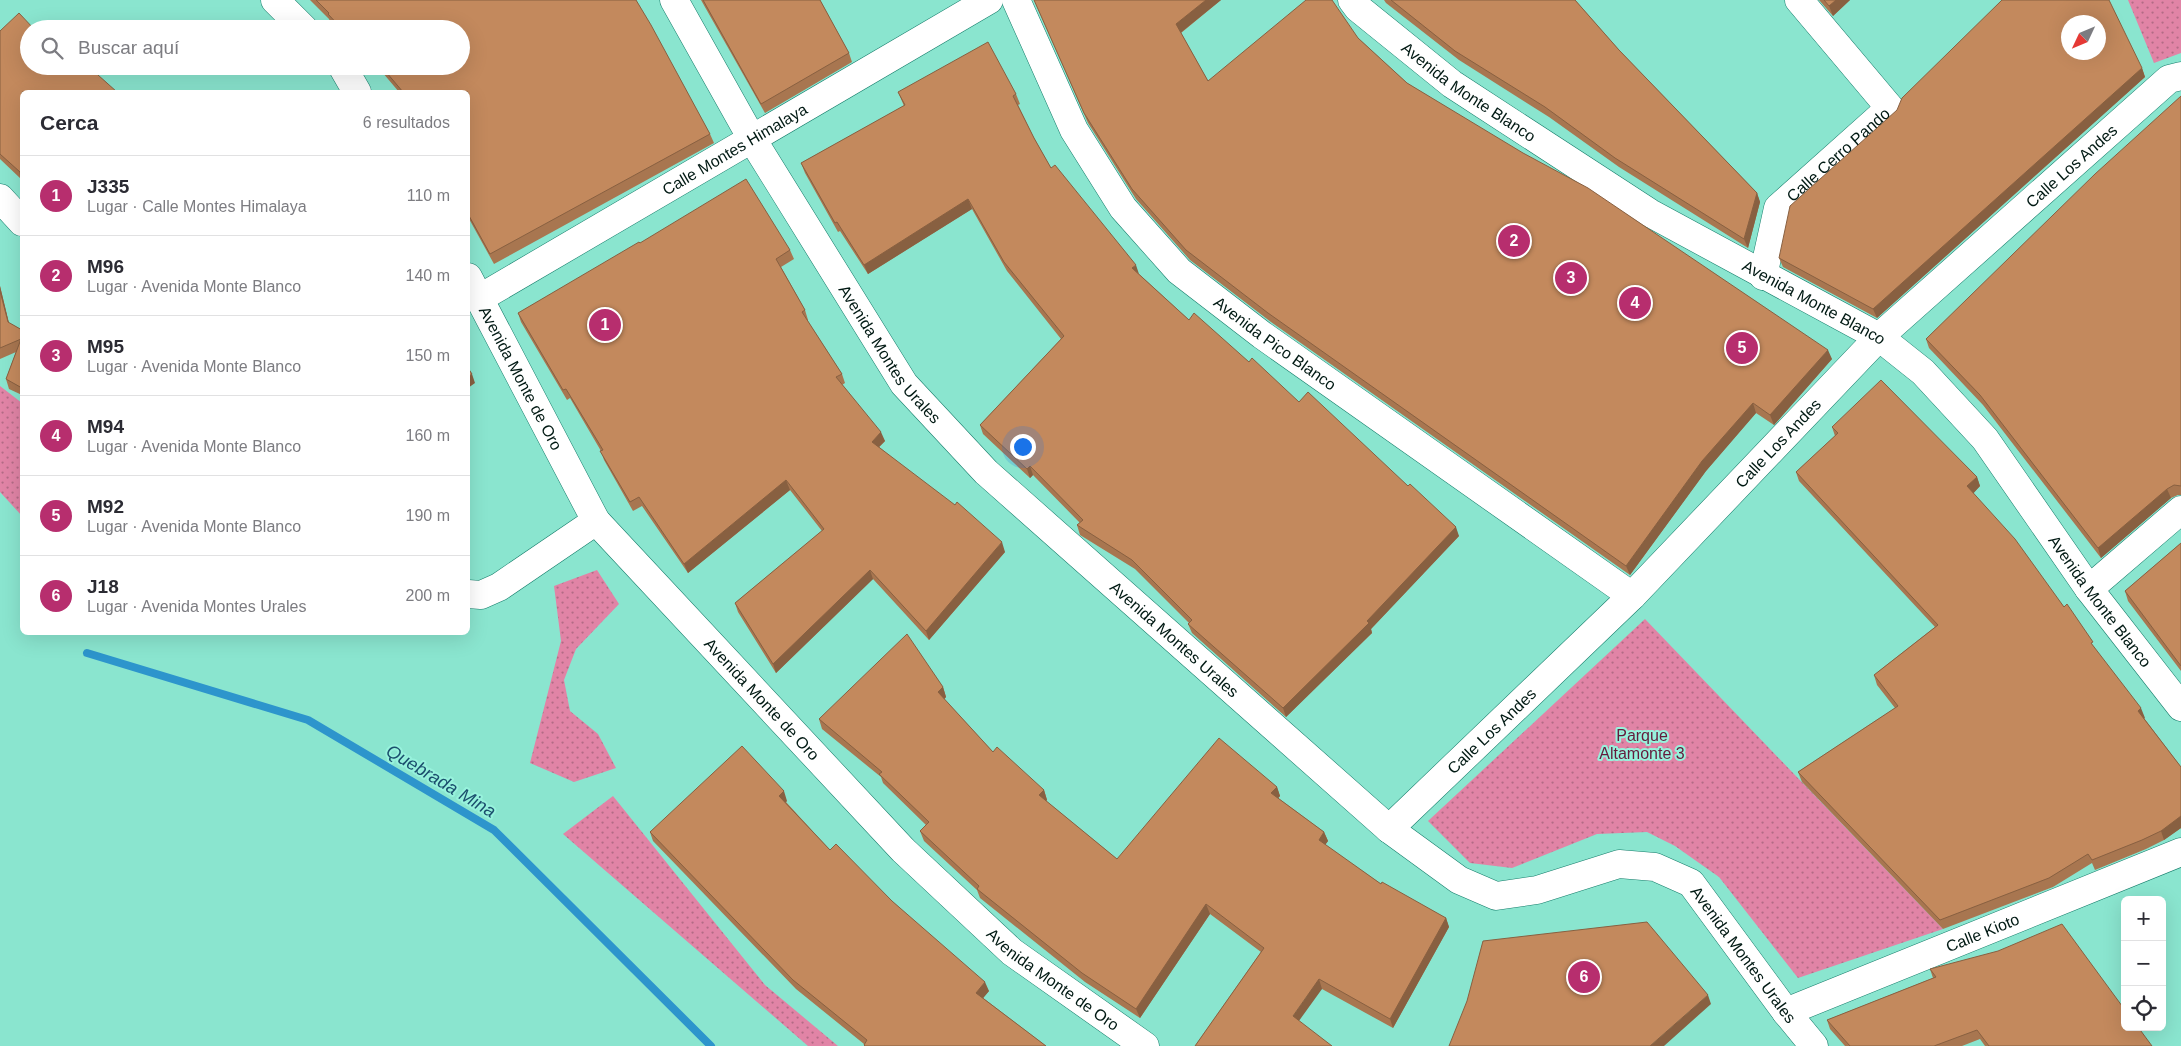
<!DOCTYPE html>
<html lang="es">
<head>
<meta charset="utf-8">
<style>
  :root { --surface:#fff; --page:#f7f7f7; --text:#2b2b33; --muted:#7c7c81; --line:#e1e1e2; --accent:#b72e6e }
  body { margin:0; font-family:Helvetica,sans-serif; background:var(--page); color:var(--text) }
  .controls { position:absolute; right:15px; bottom:15px; display:grid; overflow:hidden; border-radius:8px; box-shadow:0 5px 20px #0002 }
  .controls button { width:45px; height:45px; display:grid; place-items:center; padding:0; border:0; border-bottom:1px solid var(--line); background:var(--surface); color:var(--text); font:25px sans-serif }
  .compass { position:absolute; left:2061px; top:15px; width:45px; height:45px; border-radius:50%; background:var(--surface); box-shadow:0 5px 20px #0002; rotate:226deg }
  .you { position:absolute; left:1022px; top:446px; width:18px; height:18px; margin:-12px; border:4px solid #fff; border-radius:50%; background:#1a73e8; box-shadow:0 0 0 8px #1a73e833 }
  .badge { display:grid; place-items:center; width:32px; height:32px; border-radius:50%; background:var(--accent); color:#fff; font-size:16px; font-weight:700 }
  .pin { position:absolute; translate:-50% -50%; border:2px solid #fff; box-shadow:0 1px 5px #0006 }
  .list { margin:0; padding:0; list-style:none }
  h2 { display:flex; justify-content:space-between; align-items:center; height:65px; margin:0; padding:0 20px; font-size:21px }
  h2 small { font-size:16px; font-weight:400; color:var(--muted) }
  .list li { display:grid; grid-template-columns:32px 1fr auto; gap:15px; align-items:center; box-sizing:border-box; height:80px; padding:0 20px; border-top:1px solid var(--line) }
  .list b { display:block; font-size:19px; white-space:nowrap }
  .list p { margin:0; font-size:16px; white-space:nowrap; color:var(--muted) }
  .list em { font-size:16px; font-style:normal; color:var(--muted) }
  .icon { flex:none; width:28px; height:28px; fill:none; stroke:currentColor; stroke-width:2; stroke-linecap:round; stroke-linejoin:round }
  .map { position:relative; flex:none; width:2181px; height:1046px; overflow:hidden }
  .search { position:absolute; background:var(--surface); box-shadow:0 5px 20px #0002; left:20px; top:20px; width:450px; height:55px; display:flex; align-items:center; gap:12px; box-sizing:border-box; padding:0 18px; border-radius:28px; color:var(--muted); font-size:19px }
  .panel { position:absolute; background:var(--surface); box-shadow:0 5px 20px #0002; left:20px; top:90px; width:450px; height:545px; border-radius:8px }
  .map>svg:first-child { display:block }
  .park { fill:url(#park-dots) }
  .lines { fill:none; stroke-linecap:round; stroke-linejoin:round }
  .stream { stroke:#2d95cc; stroke-width:8 }
  .minor-casing { stroke:#157d6b; stroke-width:29 }
  .minor { stroke:#fff; stroke-width:28 }
  .wall { fill:#a87650 }
  .shaded-wall { fill:#886041 }
  .building { fill:#c3895d; stroke:#886041; fill-rule:evenodd }
  .labels { text-anchor:middle; stroke-width:4; stroke-linejoin:round; paint-order:stroke }
  .street-label { font-size:16px; fill:#001913; stroke:#97f2dc }
  .park-label { font-size:16px; fill:#641b3c; stroke:#97f2dc }
  .water-label { font-size:18px; font-style:italic; fill:#1b4f6d; stroke:#97f2dc }
</style>
</head>
<body>
<div class="map">
<svg width="2181" height="1046" viewBox="0 0 2181 1046">
  <defs>
    <pattern id="park-dots" width="8" height="8" patternUnits="userSpaceOnUse" patternTransform="scale(1.25)"><rect width="8" height="8" fill="#e184a6"/><path d="M2 2h.1M6 6h.1" fill="none" stroke="#b46b86" stroke-width="1.8" stroke-linecap="round"/></pattern>
  </defs>
  <rect width="100%" height="100%" fill="#8ae5cf"/>
  <path class="park" d="M 2128,0 L 2181,0 L 2181,53 L 2154,63 Z
    M 0,386 L 22,403 L 22,516 L 0,492 Z
    M 597,570 L 619,604 L 576,649 L 564,680 L 570,711 L 598,734 L 616,768 L 574,782 L 530,763 L 561,641 L 554,586 Z
    M 1645,619 L 1943,929 L 1798,978 L 1719,877 L 1675,846 L 1647,832 L 1597,834 L 1512,868 L 1470,863 L 1428,821 Z
    M 613,796 L 765,985 L 838,1046 L 808,1046 L 563,834 Z"/>
  <g class="lines">
    <path class="stream" d="M 87,653 L 308,720 L 494,830 L 711,1046"/>
    <defs>
      <g id="minor">
        <path d="M 275,0 L 304,29"/>
        <path id="s1" d="M 674,0 L 752,139 L 904,384 L 986,472 L 1389,829 L 1459,880 L 1496,896 L 1537,890 L 1619,864 L 1655,867 L 1691,883 L 1786,1012 L 1814,1046"/>
        <path id="s2" d="M 1016,0 L 1074,130 L 1123,208 L 1179,271 L 1262,335 L 1632,596"/>
        <path id="s3" d="M 1352,0 L 1358,8 L 1452,84 L 1650,213 L 1879,337 L 1923,372 L 1985,439 L 2089,589 L 2181,707"/>
        <path d="M 342,66 L 357,92"/>
        <path d="M 0,198 L 22,222"/>
        <path id="s4" d="M 1763,276 L 1778,208 L 1890,108 L 1799,0"/>
        <path id="s5" d="M 468,277 L 596,521 L 903,850 L 1012,952 L 1145,1046"/>
        <path id="s6" d="M 480,298 L 989,0"/>
        <path d="M 2089,589 L 2181,510"/>
        <path d="M 468,594 L 481,595 L 499,587 L 596,521"/>
        <path id="s7" d="M 1389,829 L 1632,596 L 1879,337 L 2169,79 L 2181,76"/>
        <path id="s8" d="M 1786,1012 L 2181,852"/>
      </g>
    </defs>
    <use href="#minor" class="minor-casing"/>
    <use href="#minor" class="minor"/>
  </g>
  <path class="wall" d="M 310,0 L 636,0 L 710,134 L 714,143 L 494,264 L 468,217 L 468,92 L 399,92 L 377,66 L 461,66 L 461,29 L 336,29 L 331,24 L 329,19 Z
    M 701,0 L 820,0 L 849,53 L 852,62 L 765,113 Z
    M 1034,0 L 1221,0 L 1181,33 L 1208,81 L 1358,38 L 1407,83 L 1832,359 L 1774,425 L 1756,413 L 1706,471 L 1630,575 L 1271,322 L 1190,260 L 1136,199 L 1088,123 Z
    M 1384,0 L 1575,0 L 1619,50 L 1757,193 L 1760,202 L 1748,248 L 1619,167 L 1549,117 L 1459,60 L 1386,3 Z
    M 1819,0 L 1850,0 L 1833,16 Z
    M 0,31 L 21,179 L 0,159 Z
    M 2142,68 L 2145,77 L 1877,318 L 1783,267 L 1779,258 Z
    M 898,92 L 1016,94 L 1020,104 L 1018,105 L 1034,138 L 1051,168 L 1139,274 L 1189,320 L 1249,362 L 1459,536 L 1371,629 L 1372,633 L 1286,717 L 1192,633 L 1188,624 L 1189,623 L 1135,569 L 1080,535 L 1077,525 L 1080,523 L 1033,475 L 1030,478 L 983,434 L 980,425 L 1061,339 L 1007,271 L 972,209 L 868,274 L 840,231 L 838,232 L 805,173 L 801,163 L 904,106 Z
    M 2181,96 L 2181,495 L 2178,495 L 2171,498 L 2101,558 L 1983,405 L 1929,348 L 1926,339 Z
    M 640,243 L 790,250 L 794,259 L 781,267 L 805,310 L 808,320 L 807,320 L 842,374 L 845,383 L 842,385 L 885,441 L 879,447 L 1005,552 L 929,640 L 873,579 L 776,673 L 738,612 L 735,603 L 822,531 L 790,490 L 688,573 L 642,506 L 633,511 L 604,460 L 601,451 L 570,398 L 567,400 L 521,322 L 518,313 Z
    M 0,286 L 9,323 L 22,330 L 22,395 L 9,389 L 6,379 L 16,352 L 0,359 Z
    M 1832,427 L 1977,477 L 1980,486 L 1973,493 L 2064,607 L 2095,649 L 2144,718 L 2181,767 L 2181,828 L 2164,840 L 2146,849 L 2095,870 L 2092,863 L 2053,887 L 1943,929 L 1802,782 L 1798,772 L 1895,708 L 1877,685 L 1874,675 L 1935,627 L 1799,481 L 1796,472 L 1835,436 Z
    M 2181,543 L 2181,671 L 2128,601 L 2125,591 Z
    M 943,687 L 946,697 L 944,699 L 993,752 L 1044,790 L 1047,800 L 1046,801 L 1117,859 L 1277,787 L 1280,796 L 1278,798 L 1324,832 L 1328,841 L 1325,845 L 1381,884 L 1446,918 L 1449,927 L 1393,1028 L 1322,989 L 1195,1046 L 1261,952 L 1210,914 L 1140,1018 L 1085,982 L 980,898 L 977,890 L 924,841 L 920,831 L 926,825 L 883,783 L 881,777 L 822,729 L 819,719 Z
    M 787,801 L 786,802 L 830,850 L 892,901 L 989,991 L 983,998 L 1046,1046 L 864,1046 L 864,1044 L 796,989 L 653,841 L 650,832 Z
    M 1930,969 L 2152,1046 L 1985,1046 L 1980,1039 L 1962,1046 L 1845,1046 L 1830,1029 L 1827,1020 L 1933,978 Z"/>
  <path class="shaded-wall" d="M 1206,0 L 1221,0 L 1179,34 L 1176,24 Z
    M 1836,0 L 1850,0 L 1833,16 L 1829,6 Z
    M 2142,68 L 2145,77 L 1877,318 L 1873,309 Z
    M 1757,193 L 1760,202 L 1748,248 L 1744,239 Z
    M 968,199 L 972,209 L 868,274 L 864,265 Z
    M 1136,265 L 1139,274 L 1132,268 Z
    M 0,286 L 11,332 L 8,322 L 0,291 Z
    M 1828,350 L 1832,359 L 1774,425 L 1770,415 Z
    M 472,374 L 475,383 L 468,388 L 468,377 Z
    M 1753,403 L 1756,413 L 1706,471 L 1630,575 L 1626,566 L 1702,461 Z
    M 881,432 L 885,441 L 875,451 L 872,442 Z
    M 1030,466 L 1033,475 L 1030,478 L 1027,469 Z
    M 1977,477 L 1980,486 L 1971,496 L 1967,486 Z
    M 786,480 L 790,490 L 688,573 L 684,564 Z
    M 2167,489 L 2171,498 L 2101,558 L 2098,548 Z
    M 1456,527 L 1459,536 L 1371,629 L 1372,633 L 1286,717 L 1283,708 L 1367,621 Z
    M 1002,542 L 1005,552 L 929,640 L 926,631 Z
    M 870,570 L 873,579 L 776,673 L 773,664 Z
    M 943,687 L 946,697 L 942,702 L 938,692 Z
    M 2141,708 L 2145,718 L 2142,720 L 2138,711 Z
    M 1277,787 L 1280,796 L 1275,802 L 1271,793 Z
    M 1044,790 L 1047,800 L 1043,804 L 1039,795 Z
    M 784,791 L 787,801 L 783,805 L 779,796 Z
    M 2181,816 L 2181,828 L 2164,840 L 2161,831 Z
    M 1324,832 L 1328,841 L 1322,849 L 1319,840 Z
    M 1206,904 L 1210,914 L 1140,1018 L 1136,1009 Z
    M 1446,918 L 1449,927 L 1393,1028 L 1390,1019 Z
    M 1319,979 L 1322,989 L 1296,1025 L 1293,1016 Z
    M 985,982 L 989,991 L 979,1003 L 976,993 Z
    M 1708,995 L 1711,1004 L 1664,1046 L 1650,1046 Z"/>
  <path class="building" d="M 316,0 L 636,0 L 651,25 L 710,134 L 490,254 L 468,214 L 468,92 L 403,92 L 381,66 L 461,66 L 461,29 L 342,29 L 328,14 L 329,13 Z
    M 703,0 L 820,0 L 849,53 L 761,104 Z
    M 1034,0 L 1206,0 L 1176,24 L 1208,81 L 1306,0 L 1332,0 L 1358,38 L 1407,83 L 1523,153 L 1588,188 L 1828,350 L 1770,415 L 1753,403 L 1702,461 L 1626,566 L 1268,313 L 1186,250 L 1132,189 L 1084,113 Z
    M 1391,0 L 1575,0 L 1619,50 L 1757,193 L 1744,239 L 1615,158 L 1545,107 L 1455,51 Z
    M 1824,0 L 1836,0 L 1829,6 Z
    M 2002,0 L 2109,0 L 2142,68 L 1873,309 L 1779,258 L 1790,206 L 1897,110 L 1902,98 ZM 2068,22 L 2098,22 L 2098,52 L 2068,52 Z
    M 19,13 L 34,29 L 29,29 L 29,66 L 71,66 L 73,69 L 76,66 L 88,66 L 117,92 L 22,92 L 22,190 L 20,172 L 0,154 L 0,31 Z
    M 988,42 L 1016,94 L 1013,96 L 1034,138 L 1051,168 L 1055,165 L 1136,265 L 1132,268 L 1189,320 L 1194,313 L 1249,362 L 1252,358 L 1299,402 L 1308,392 L 1408,486 L 1410,484 L 1456,527 L 1367,621 L 1369,623 L 1283,708 L 1188,624 L 1192,620 L 1132,560 L 1077,525 L 1083,520 L 1030,466 L 1027,469 L 980,425 L 1064,336 L 1004,262 L 968,199 L 864,265 L 837,222 L 835,223 L 801,163 L 905,105 L 898,92 Z
    M 2181,96 L 2181,486 L 2174,485 L 2167,489 L 2098,548 L 1980,395 L 1926,339 L 2095,174 Z
    M 746,179 L 790,250 L 776,259 L 805,310 L 802,312 L 842,374 L 836,377 L 881,432 L 872,442 L 955,505 L 957,502 L 1002,542 L 926,631 L 870,570 L 773,664 L 735,603 L 824,529 L 786,480 L 684,564 L 639,497 L 630,502 L 600,451 L 603,450 L 566,389 L 563,390 L 518,313 L 639,242 L 640,243 Z
    M 0,291 L 8,322 L 22,330 L 22,388 L 6,379 L 21,339 L 0,348 Z
    M 468,368 L 472,374 L 468,377 Z
    M 1881,380 L 1977,477 L 1967,486 L 2015,539 L 2064,607 L 2067,604 L 2093,642 L 2091,643 L 2141,708 L 2138,711 L 2181,767 L 2181,816 L 2161,831 L 2142,840 L 2092,860 L 2088,854 L 2049,878 L 1940,920 L 1798,772 L 1898,706 L 1874,675 L 1938,625 L 1796,472 L 1838,433 L 1832,427 Z
    M 2181,543 L 2181,666 L 2125,591 Z
    M 907,634 L 943,687 L 938,692 L 993,752 L 997,747 L 1044,790 L 1039,795 L 1117,859 L 1219,738 L 1277,787 L 1271,793 L 1324,832 L 1319,840 L 1381,884 L 1382,882 L 1446,918 L 1390,1019 L 1319,979 L 1293,1016 L 1332,1046 L 1195,1046 L 1264,948 L 1206,904 L 1136,1009 L 1082,973 L 977,889 L 979,886 L 920,831 L 929,822 L 879,774 L 882,772 L 819,719 Z
    M 742,746 L 784,791 L 779,796 L 830,850 L 836,844 L 892,901 L 985,982 L 976,993 L 1046,1046 L 865,1046 L 864,1045 L 867,1040 L 793,980 L 650,832 Z
    M 1647,922 L 1708,995 L 1650,1046 L 1449,1046 L 1467,1001 L 1483,941 Z
    M 2062,924 L 2125,1010 L 2125,1027 L 2138,1027 L 2152,1046 L 1989,1046 L 1977,1030 L 1934,1046 L 1850,1046 L 1827,1020 L 1936,977 L 1930,969 L 1998,951 Z"/>
  <g class="labels">
    <g class="street-label">
      <text dy="6" stroke="none"><textPath href="#s3" startOffset="149">Avenida Monte Blanco</textPath></text>
      <text dy="6" stroke="none"><textPath href="#s6" startOffset="295">Calle Montes Himalaya</textPath></text>
      <text dy="6" stroke="none"><textPath href="#s4" startOffset="150">Calle Cerro Pando</textPath></text>
      <text dy="6" stroke="none"><textPath href="#s7" startOffset="952">Calle Los Andes</textPath></text>
      <text dy="6" stroke="none"><textPath href="#s3" startOffset="554">Avenida Monte Blanco</textPath></text>
      <text dy="6" stroke="none"><textPath href="#s2" startOffset="439">Avenida Pico Blanco</textPath></text>
      <text dy="6" stroke="none"><textPath href="#s1" startOffset="415">Avenida Montes Urales</textPath></text>
      <text dy="6" stroke="none"><textPath href="#s5" startOffset="114">Avenida Monte de Oro</textPath></text>
      <text dy="6" stroke="none"><textPath href="#s7" startOffset="548">Calle Los Andes</textPath></text>
      <text dy="6" stroke="none"><textPath href="#s3" startOffset="974">Avenida Monte Blanco</textPath></text>
      <text dy="6" stroke="none"><textPath href="#s1" startOffset="820">Avenida Montes Urales</textPath></text>
      <text dy="6" stroke="none"><textPath href="#s5" startOffset="519">Avenida Monte de Oro</textPath></text>
      <text dy="6" stroke="none"><textPath href="#s7" startOffset="142">Calle Los Andes</textPath></text>
      <text dy="6" stroke="none"><textPath href="#s8" startOffset="212">Calle Kioto</textPath></text>
      <text dy="6" stroke="none"><textPath href="#s1" startOffset="1525">Avenida Montes Urales</textPath></text>
      <text dy="6" stroke="none"><textPath href="#s5" startOffset="924">Avenida Monte de Oro</textPath></text>
    </g>
    <g class="park-label">
      <text x="1642" y="741">Parque<tspan x="1642" dy="18">Altamonte 3</tspan></text>
    </g>
    <g class="water-label">
      <text transform="translate(441 781) rotate(31)" y="6">Quebrada Mina</text>
    </g>
  </g>
</svg>
<div class="controls">
<button>+</button>
<button>−</button>
<button><svg class="icon" aria-label="locate" viewBox="0 0 24 24"><circle cx="12" cy="12" r="6"/><path d="M12 2v4M12 18v4M2 12h4M18 12h4"/></svg></button>
</div>
<svg class="compass" viewBox="-18 -18 36 36"><path d="M0-13l5 13h-10z" fill="#e53935"/><path d="M0 13l5-13h-10z" fill="#7c7c81"/></svg>
<div class="you"></div>
<div class="pin badge" style="left:605px;top:325px">1</div>
<div class="pin badge" style="left:1514px;top:241px">2</div>
<div class="pin badge" style="left:1571px;top:278px">3</div>
<div class="pin badge" style="left:1635px;top:303px">4</div>
<div class="pin badge" style="left:1742px;top:348px">5</div>
<div class="pin badge" style="left:1584px;top:977px">6</div>
<div class="search"><svg class="icon" aria-label="search" viewBox="0 0 24 24"><circle cx="10" cy="10" r="6"/><path d="M15 15l6 6"/></svg>Buscar aquí</div>
<section class="panel">
<h2>Cerca<small>6 resultados</small></h2>
<ul class="list">
<li><span class="badge">1</span><div><b>J335</b><p>Lugar · Calle Montes Himalaya</p></div><em>110 m</em></li>
<li><span class="badge">2</span><div><b>M96</b><p>Lugar · Avenida Monte Blanco</p></div><em>140 m</em></li>
<li><span class="badge">3</span><div><b>M95</b><p>Lugar · Avenida Monte Blanco</p></div><em>150 m</em></li>
<li><span class="badge">4</span><div><b>M94</b><p>Lugar · Avenida Monte Blanco</p></div><em>160 m</em></li>
<li><span class="badge">5</span><div><b>M92</b><p>Lugar · Avenida Monte Blanco</p></div><em>190 m</em></li>
<li><span class="badge">6</span><div><b>J18</b><p>Lugar · Avenida Montes Urales</p></div><em>200 m</em></li>
</ul>
</section>
</div>
</body>
</html>
